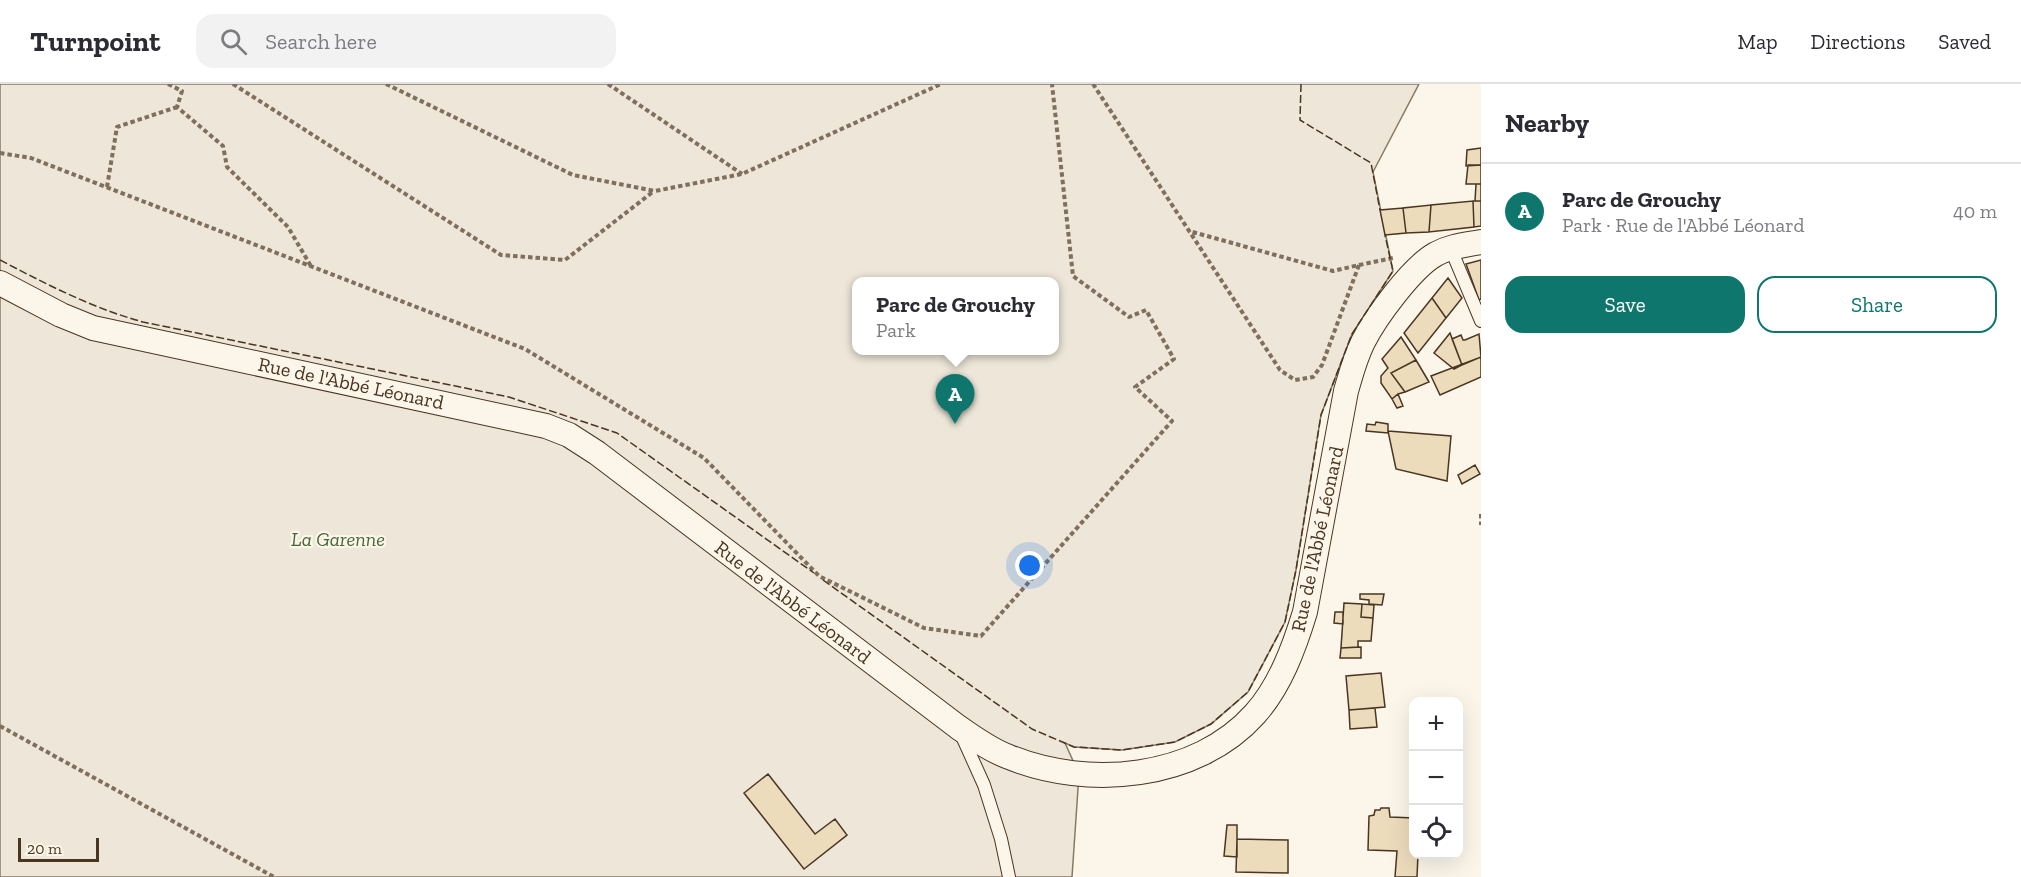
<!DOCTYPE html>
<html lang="en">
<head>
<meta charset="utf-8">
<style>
  :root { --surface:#fff; --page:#f2f2f3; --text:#2b2b33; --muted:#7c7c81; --line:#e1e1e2; --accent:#0f766e }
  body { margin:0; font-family:"Zilla Slab",serif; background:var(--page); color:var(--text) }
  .controls { position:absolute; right:18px; bottom:18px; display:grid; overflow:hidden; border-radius:12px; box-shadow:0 6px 24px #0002 }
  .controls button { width:54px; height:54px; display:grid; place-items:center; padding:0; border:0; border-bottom:2px solid var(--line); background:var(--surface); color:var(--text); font:30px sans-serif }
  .scale { position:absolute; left:18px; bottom:15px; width:81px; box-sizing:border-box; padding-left:6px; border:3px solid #4a3520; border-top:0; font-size:16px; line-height:21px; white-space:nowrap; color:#4a3520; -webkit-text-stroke:4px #fbf6e9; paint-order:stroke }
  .you { position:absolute; left:1030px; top:482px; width:21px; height:21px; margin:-15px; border:4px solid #fff; border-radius:50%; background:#1a73e8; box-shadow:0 0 0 9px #1a73e833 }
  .badge { display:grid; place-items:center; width:39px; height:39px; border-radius:50%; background:var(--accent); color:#fff; font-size:20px; font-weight:700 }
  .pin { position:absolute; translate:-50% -50px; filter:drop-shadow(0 2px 3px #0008) }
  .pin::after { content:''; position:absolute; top:32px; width:21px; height:18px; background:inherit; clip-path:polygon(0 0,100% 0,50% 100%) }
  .popup { position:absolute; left:852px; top:193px; width:207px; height:78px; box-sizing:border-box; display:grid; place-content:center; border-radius:12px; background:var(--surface); filter:drop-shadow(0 2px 4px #0005); font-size:20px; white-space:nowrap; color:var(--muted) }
  .popup b { font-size:22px; color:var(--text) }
  .popup::after { content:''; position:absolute; left:50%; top:100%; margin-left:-12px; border:12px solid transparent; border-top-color:var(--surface) }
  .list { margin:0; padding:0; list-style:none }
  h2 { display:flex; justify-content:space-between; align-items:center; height:78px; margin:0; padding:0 24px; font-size:26px }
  h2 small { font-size:20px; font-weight:400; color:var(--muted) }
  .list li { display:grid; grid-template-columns:39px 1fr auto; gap:18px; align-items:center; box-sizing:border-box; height:96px; padding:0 24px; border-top:2px solid var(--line) }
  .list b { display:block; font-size:22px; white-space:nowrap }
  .list p { margin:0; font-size:20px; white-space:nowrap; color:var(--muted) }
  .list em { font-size:20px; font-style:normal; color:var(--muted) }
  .actions { display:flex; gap:12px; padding:18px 24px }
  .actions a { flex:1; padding:14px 0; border:2px solid var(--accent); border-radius:18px; text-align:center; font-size:21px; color:var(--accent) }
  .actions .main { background:var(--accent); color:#fff }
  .icon { flex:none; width:33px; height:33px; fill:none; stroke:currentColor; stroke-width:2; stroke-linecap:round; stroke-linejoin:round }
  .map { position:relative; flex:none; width:1481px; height:793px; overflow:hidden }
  header { display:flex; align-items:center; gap:36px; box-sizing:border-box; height:84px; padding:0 30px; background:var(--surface); border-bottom:2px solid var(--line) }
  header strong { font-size:28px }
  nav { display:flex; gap:33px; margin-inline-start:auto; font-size:21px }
  .search { width:420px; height:54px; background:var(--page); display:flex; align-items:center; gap:15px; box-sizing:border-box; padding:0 21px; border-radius:18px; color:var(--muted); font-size:22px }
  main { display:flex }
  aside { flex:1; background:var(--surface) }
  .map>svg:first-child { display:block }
  .green { fill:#ede6d9; stroke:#887966; stroke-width:1.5; fill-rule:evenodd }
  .building { fill:#ecdcbc; stroke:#4a3520; stroke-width:1.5 }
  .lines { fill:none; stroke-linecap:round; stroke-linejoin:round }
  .lane-casing { stroke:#4a3520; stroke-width:14 }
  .street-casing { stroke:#4a3520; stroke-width:26 }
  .path { stroke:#7f6f5c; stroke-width:4; stroke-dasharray:4.5 3; stroke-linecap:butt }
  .lane { stroke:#fbf6e9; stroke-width:12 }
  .street { stroke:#fbf6e9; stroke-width:24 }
  .fence { stroke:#4a3520; stroke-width:1.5; stroke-dasharray:8 3; stroke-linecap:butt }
  .labels { text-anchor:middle; stroke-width:4.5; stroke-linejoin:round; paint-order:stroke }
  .street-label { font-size:20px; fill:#4a3520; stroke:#fbf6e9 }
  .park-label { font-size:20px; font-style:italic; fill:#436837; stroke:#fbf6e9 }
</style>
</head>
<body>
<header>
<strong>Turnpoint</strong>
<div class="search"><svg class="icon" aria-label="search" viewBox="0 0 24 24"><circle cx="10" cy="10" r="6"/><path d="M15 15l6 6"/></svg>Search here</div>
<nav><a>Map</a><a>Directions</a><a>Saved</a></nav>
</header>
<main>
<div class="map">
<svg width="1481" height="793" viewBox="0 0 1481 793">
  <rect width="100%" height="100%" fill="#fbf6e9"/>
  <path class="green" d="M 0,0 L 1419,0 L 1373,88 L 1393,187 L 1352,250 L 1321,331 L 1296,486 L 1285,538 L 1248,608 L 1211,640 L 1175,658 L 1122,666 L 1074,663 L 1065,659 L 1079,690 L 1072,793 L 0,793 ZM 856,198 L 1054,198 L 1054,266 L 856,266 Z"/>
  <path class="building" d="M 1481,64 L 1481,81 L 1466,82 L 1467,66 Z
    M 1468,81 L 1481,81 L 1481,100 L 1466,100 Z
    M 1476,100 L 1481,100 L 1481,117 L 1475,117 Z
    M 1473,117 L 1474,143 L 1429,148 L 1431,121 Z
    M 1473,117 L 1481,117 L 1481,142 L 1474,143 Z
    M 1431,121 L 1429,148 L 1406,149 L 1403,124 Z
    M 1403,124 L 1406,149 L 1385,151 L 1380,126 Z
    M 1481,176 L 1481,215 L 1479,216 L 1466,180 Z
    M 1448,194 L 1462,214 L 1446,234 L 1432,214 Z
    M 1432,214 L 1446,234 L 1418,269 L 1404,249 Z
    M 1450,249 L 1462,281 L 1454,285 L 1434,269 Z
    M 1479,250 L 1481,273 L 1462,281 L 1452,255 L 1461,251 L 1463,256 L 1465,256 Z
    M 1401,253 L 1416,276 L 1391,289 L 1405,308 L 1398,310 L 1392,315 L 1381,299 L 1381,292 L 1388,284 L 1382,275 Z
    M 1481,273 L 1481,293 L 1440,311 L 1431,292 Z
    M 1416,276 L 1429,298 L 1405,308 L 1391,289 Z
    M 1398,310 L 1403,322 L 1397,324 L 1392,315 Z
    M 1376,338 L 1388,340 L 1388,349 L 1366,347 L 1367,340 L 1375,341 Z
    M 1388,347 L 1451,352 L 1447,397 L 1396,385 Z
    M 1475,381 L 1480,390 L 1462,400 L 1458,391 Z
    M 1360,510 L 1384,510 L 1382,521 L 1369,520 L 1369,516 L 1360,515 Z
    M 1344,519 L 1362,520 L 1361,533 L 1373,534 L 1371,557 L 1358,557 L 1358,563 L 1341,564 Z
    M 1362,520 L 1374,521 L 1373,534 L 1361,533 Z
    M 1335,528 L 1343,528 L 1343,540 L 1334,539 Z
    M 1361,563 L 1361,574 L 1340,574 L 1341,564 Z
    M 1381,589 L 1385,623 L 1349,626 L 1346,592 Z
    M 1375,624 L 1377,643 L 1350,645 L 1349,626 Z
    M 768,690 L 815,750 L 835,735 L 847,751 L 804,785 L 744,709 Z
    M 1381,724 L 1389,724 L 1390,733 L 1414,734 L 1414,770 L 1418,770 L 1417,793 L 1395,793 L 1397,767 L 1368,766 L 1369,732 L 1374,731 L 1375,726 L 1380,726 Z
    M 1227,741 L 1237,741 L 1237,773 L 1224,772 Z
    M 1237,755 L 1288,756 L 1288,789 L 1236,788 Z"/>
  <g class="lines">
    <defs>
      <path id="lane" d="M 1450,163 L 1481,237
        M 961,650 L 984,701 L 1001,755 L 1009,793"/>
      <path id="street" d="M 0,199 L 61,231 L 93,244 L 546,342 L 569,351 L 597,369 L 958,643 C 974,654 990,666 1009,673 C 1088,705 1196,696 1255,630 C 1280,602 1294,564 1305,528 L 1346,307 C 1351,290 1355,274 1363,258 C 1375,234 1412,183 1436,170 C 1450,162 1465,161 1481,158"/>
    </defs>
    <use href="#lane" class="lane-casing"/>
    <use href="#street" class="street-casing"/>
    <path class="path" d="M 168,0 L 182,7 L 177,23 L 223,62 L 227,83 L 288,143 L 312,184
      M 233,0 L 501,171 L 565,176 L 654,107
      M 386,0 L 573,91 L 655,107 L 742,90 L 941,0
      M 608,0 L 742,90
      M 1093,0 L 1280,286 L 1295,296 L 1313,293 L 1322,281 L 1359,181 L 1333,187 L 1189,147
      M 0,69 L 31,74 L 525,265 L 704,374 L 819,492 L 924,544 L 981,552 L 1172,337 L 1135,303 L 1174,275 L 1146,226 L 1129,233 L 1073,192 L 1052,0
      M 107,103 L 117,43 L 177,23
      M 1359,181 L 1393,174
      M 1481,430 L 1481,441
      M 0,642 L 274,793"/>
    <use href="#lane" class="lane"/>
    <use href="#street" class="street"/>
    <path class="fence" d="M 1301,0 L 1300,36 L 1371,79 L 1380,126
      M 0,176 C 46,200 92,224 143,238 L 509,313 L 617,349 L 814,489
      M 823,496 L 1032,645 L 1074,663 L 1122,666 L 1175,658 L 1211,640 L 1248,608 L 1285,538 L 1296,486 L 1321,331 L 1352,250 L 1393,187 L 1385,151"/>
  </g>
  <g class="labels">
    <g class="street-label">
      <text transform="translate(351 299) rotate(12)" y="7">Rue de l'Abbé Léonard</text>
      <text transform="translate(1317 455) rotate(-78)" y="7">Rue de l'Abbé Léonard</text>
      <text transform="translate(793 518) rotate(37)" y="7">Rue de l'Abbé Léonard</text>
    </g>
    <g class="park-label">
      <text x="338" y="462">La Garenne</text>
    </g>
  </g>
</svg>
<div class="controls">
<button>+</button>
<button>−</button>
<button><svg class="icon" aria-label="locate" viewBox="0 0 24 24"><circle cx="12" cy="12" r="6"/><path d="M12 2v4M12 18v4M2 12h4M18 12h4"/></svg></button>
</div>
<div class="scale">20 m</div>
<div class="you"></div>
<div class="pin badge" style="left:955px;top:340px">A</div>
<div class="popup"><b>Parc de Grouchy</b>Park</div>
</div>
<aside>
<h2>Nearby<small></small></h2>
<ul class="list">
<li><span class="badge">A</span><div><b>Parc de Grouchy</b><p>Park · Rue de l'Abbé Léonard</p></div><em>40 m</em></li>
</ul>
<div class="actions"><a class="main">Save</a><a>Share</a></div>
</aside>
</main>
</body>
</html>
